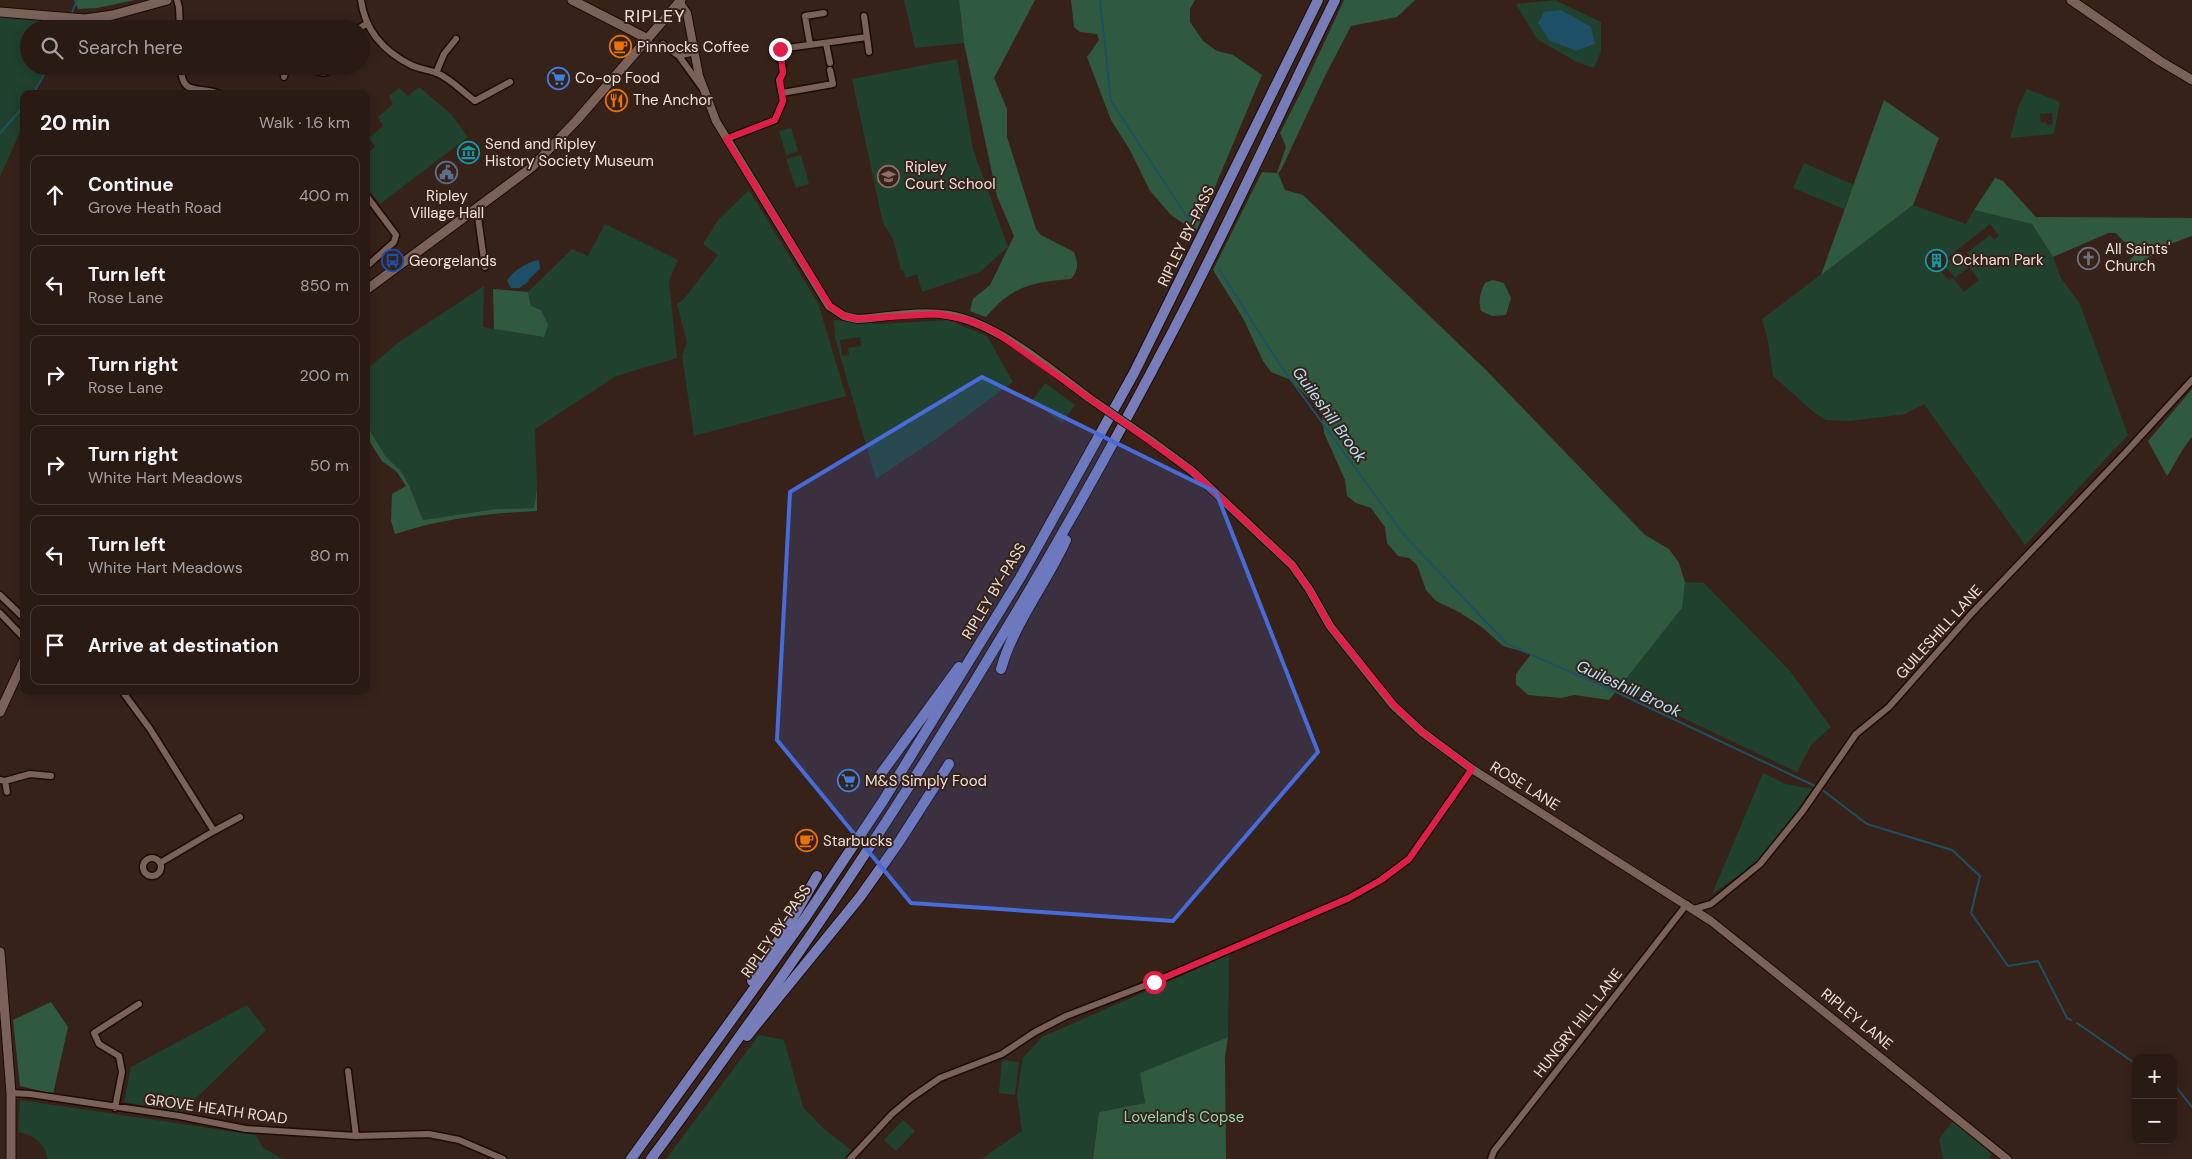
<!DOCTYPE html>
<html lang="en">
<head>
<meta charset="utf-8">
<style>
  :root { --surface:#291a14; --page:#31231d; --text:#f1f3f6; --muted:#a5a1a0; --line:#453834 }
  body { margin:0; font-family:"DM Sans",sans-serif; background:var(--page); color:var(--text) }
  .controls { position:absolute; right:15px; bottom:15px; display:grid; overflow:hidden; border-radius:10px; box-shadow:0 2px 12px #0003 }
  .controls button { width:45px; height:45px; display:grid; place-items:center; padding:0; border:0; border-bottom:1px solid var(--line); background:var(--surface); color:var(--text); font:25px sans-serif }
  .stop { position:absolute; width:15px; height:15px; margin:-11px; border:4px solid #e11d48; border-radius:50%; background:#fff }
  .stop.end { background:#e11d48; border-color:#fff; box-shadow:0 1px 5px #0008 }
  .list { margin:0; padding:0; list-style:none }
  h2 { display:flex; justify-content:space-between; align-items:center; height:65px; margin:0; padding:0 20px; font-size:21px }
  h2 small { font-size:16px; font-weight:400; color:var(--muted) }
  .list li { display:grid; grid-template-columns:32px 1fr auto; gap:15px; align-items:center; box-sizing:border-box; height:80px; margin:0 10px 10px; padding:0 10px; border:1px solid var(--line); border-radius:10px }
  .list b { display:block; font-size:19px; white-space:nowrap }
  .list p { margin:0; font-size:16px; white-space:nowrap; color:var(--muted) }
  .list em { font-size:16px; font-style:normal; color:var(--muted) }
  .icon { flex:none; width:28px; height:28px; fill:none; stroke:currentColor; stroke-width:2; stroke-linecap:round; stroke-linejoin:round }
  .map { position:relative; flex:none; width:2192px; height:1159px; overflow:hidden }
  .search { position:absolute; background:var(--surface); box-shadow:0 2px 12px #0003; left:20px; top:20px; width:350px; height:55px; display:flex; align-items:center; gap:12px; box-sizing:border-box; padding:0 18px; border-radius:28px; color:var(--muted); font-size:19px }
  .panel { position:absolute; background:var(--surface); box-shadow:0 2px 12px #0003; left:20px; top:90px; width:350px; height:605px; border-radius:10px }
  .map>svg:first-child { display:block }
  .green { fill:#20412d; fill-rule:evenodd }
  .forest { fill:#2f5a40 }
  .water { fill:#1d5066 }
  .lines { fill:none; stroke-linecap:round; stroke-linejoin:round }
  .stream { stroke:#1d5066; stroke-width:2 }
  .minor-casing { stroke:#1d0b05; stroke-width:9 }
  .tertiary-casing { stroke:#1d0b05; stroke-width:10 }
  .secondary-casing { stroke:#1d0b05; stroke-width:11 }
  .trunk-casing { stroke:#1d0b05; stroke-width:12 }
  .minor { stroke:#7b6259; stroke-width:6 }
  .tertiary { stroke:#7b6259; stroke-width:8 }
  .secondary { stroke:#7b6259; stroke-width:9 }
  .trunk { stroke:#767db8; stroke-width:10 }
  .tertiary-bridge-casing { stroke:#1d0b05; stroke-width:10; stroke-linecap:butt }
  .tertiary-bridge { stroke:#7b6259; stroke-width:8 }
  .route { stroke:#e11d48; stroke-width:6 }
  .marked { fill:#476bd9; fill-opacity:0.2; stroke:#476bd9; stroke-width:4; stroke-linejoin:round }
  .labels { text-anchor:middle; stroke-width:4; stroke-linejoin:round; paint-order:stroke }
  .poi-label { font-size:15px; fill:#efe1db; stroke:#37221a; text-anchor:start }
  .street-label { font-size:15px; fill:#efe1db; stroke:#37221a }
  .park-label { font-size:15px; fill:#91d8ab; stroke:#37221a }
  .water-label { font-size:16px; font-style:italic; fill:#b5e3fa; stroke:#37221a }
  .quarter-label { font-size:18px; letter-spacing:1px; fill:#efe1db; stroke:#37221a }
</style>
</head>
<body>
<div class="map">
<svg width="2192" height="1159" viewBox="0 0 2192 1159">
  <rect width="100%" height="100%" fill="#37221a"/>
  <path class="green" d="M 904,0 L 959,0 L 964,43 L 915,48 Z
    M 1555,0 L 1601,22 L 1601,51 L 1594,68 L 1575,61 L 1537,39 L 1516,4 ZM 1550,41 L 1595,44 L 1576,51 Z
    M 0,15 L 62,24 L 60,29 L 29,29 L 29,66 L 46,66 L 35,94 L 24,94 L 24,123 L 0,177 Z
    M 957,59 L 973,149 L 1008,247 L 980,272 L 922,292 L 917,274 L 906,278 L 903,270 L 901,270 L 893,239 L 883,223 L 852,79 Z
    M 419,87 L 451,114 L 468,137 L 380,204 L 366,186 L 366,155 L 375,147 L 369,138 L 383,126 L 378,117 L 393,104 L 389,96 L 399,88 L 408,96 Z
    M 2027,89 L 2060,102 L 2054,134 L 2010,138 L 2019,105 ZM 2052,113 L 2053,124 L 2047,125 L 2046,122 L 2041,123 L 2040,114 Z
    M 791,128 L 798,151 L 786,155 L 779,131 Z
    M 801,155 L 809,184 L 796,188 L 786,159 Z
    M 1804,163 L 1854,185 L 1844,209 L 1793,188 Z
    M 749,190 L 818,303 L 846,396 L 694,436 L 682,356 L 687,342 L 677,304 L 684,299 L 718,255 L 703,244 L 718,220 Z
    M 1913,205 L 1966,224 L 1974,210 L 2032,224 L 2053,257 L 2061,278 L 2080,304 L 2128,435 L 2025,545 L 1924,404 L 1905,414 L 1850,421 L 1826,420 L 1816,414 L 1773,376 L 1768,341 L 1762,319 ZM 1990,224 L 1999,236 L 1994,240 L 1990,235 L 1967,253 L 1971,258 L 1965,263 L 1958,254 L 1948,261 L 1950,264 L 1946,267 L 1955,278 L 1969,267 L 1979,280 L 1964,292 L 1953,278 L 1949,281 L 1930,257 L 1936,253 L 1942,262 Z
    M 605,224 L 678,260 L 669,281 L 677,358 L 616,376 L 535,429 L 537,489 L 534,508 L 496,509 L 423,520 L 409,485 L 400,470 L 386,457 L 366,424 L 366,370 L 399,342 L 484,286 L 483,327 L 543,337 L 531,306 L 528,292 L 572,249 L 588,256 Z
    M 834,320 L 880,324 L 948,320 L 987,336 L 1013,382 L 936,439 L 876,479 L 835,338 ZM 860,337 L 861,346 L 848,348 L 849,355 L 842,356 L 840,340 Z
    M 1045,383 L 1075,405 L 1062,423 L 1032,401 Z
    M 1685,582 L 1704,583 L 1789,670 L 1831,727 L 1811,745 L 1797,772 L 1618,687 L 1682,608 Z
    M 1763,773 L 1786,784 L 1812,789 L 1779,836 L 1752,866 L 1712,894 Z
    M 1229,955 L 1228,1037 L 1140,1073 L 1145,1103 L 1099,1112 L 1093,1159 L 981,1159 L 1022,1131 L 1017,1095 L 1023,1058 L 1042,1037 Z
    M 247,1005 L 266,1030 L 182,1112 L 124,1102 L 131,1067 Z
    M 759,1035 L 784,1040 L 803,1107 L 823,1128 L 851,1150 L 845,1159 L 666,1159 Z
    M 1002,1060 L 1019,1062 L 1015,1095 L 999,1093 Z
    M 20,1100 L 256,1135 L 263,1148 L 283,1159 L 48,1159 C 44,1142 34,1135 18,1132 Z
    M 903,1120 L 915,1131 L 896,1151 L 884,1140 Z
    M 1953,1121 L 1992,1154 L 1988,1159 L 1943,1159 L 1939,1139 Z"/>
  <path class="forest" d="M 74,0 L 135,0 L 97,8 L 78,9 Z
    M 959,0 L 1035,0 L 994,78 L 1007,109 L 1007,137 L 1036,229 L 1041,235 L 1074,252 C 1078,263 1079,270 1071,279 C 1032,282 1012,286 986,317 L 970,311 L 973,299 L 990,285 L 1014,236 L 997,196 L 964,43 Z
    M 1071,0 L 1195,0 L 1190,9 L 1190,22 L 1203,41 L 1217,51 L 1233,55 L 1262,75 L 1196,232 L 1171,215 L 1150,191 L 1130,150 L 1111,120 L 1087,57 L 1099,40 L 1097,34 L 1080,32 L 1074,27 Z
    M 1344,0 L 1415,0 L 1397,17 L 1351,26 L 1325,76 L 1281,170 L 1278,173 L 1285,190 L 1303,195 L 1486,370 L 1645,535 L 1669,549 L 1679,563 L 1685,582 L 1682,608 L 1609,700 L 1574,695 L 1561,698 L 1528,695 L 1516,684 L 1516,674 L 1531,654 L 1503,646 L 1482,627 L 1459,612 L 1436,601 L 1426,590 L 1417,565 L 1409,558 L 1398,556 L 1387,543 L 1385,527 L 1371,508 L 1356,503 L 1347,496 L 1345,480 L 1324,433 L 1322,416 L 1315,405 L 1291,380 L 1271,372 L 1263,361 L 1244,320 L 1213,270 L 1262,172 L 1277,173 L 1286,147 L 1280,133 L 1304,86 Z
    M 1884,100 L 1939,138 L 1913,205 L 1821,275 Z
    M 1995,178 L 2003,181 L 2036,217 L 2192,218 L 2192,236 L 2173,243 L 2130,268 L 2126,265 L 2139,249 L 2123,241 L 2116,233 L 2108,233 L 2053,257 L 2032,224 L 1974,210 Z
    M 1493,280 L 1504,283 L 1511,298 L 1506,315 L 1492,316 L 1481,311 C 1478,300 1480,293 1485,283 Z
    M 493,289 L 528,292 L 531,306 L 541,310 L 548,325 L 544,337 L 494,329 Z
    M 2192,389 L 2192,437 C 2180,451 2177,461 2167,476 L 2148,441 Z
    M 366,424 L 386,457 L 400,470 L 409,485 L 423,520 L 496,509 L 534,508 L 537,489 L 537,511 C 488,513 442,519 395,534 L 391,521 L 392,494 L 406,486 L 397,472 L 382,461 L 366,436 Z
    M 51,1002 L 68,1027 L 53,1094 L 20,1086 L 13,1020 Z
    M 1228,1037 L 1225,1057 L 1226,1159 L 1093,1159 L 1099,1112 L 1145,1103 L 1140,1073 Z"/>
  <path class="water" d="M 1561,10 L 1591,27 L 1595,44 L 1576,51 L 1550,41 L 1538,23 L 1544,12 Z
    M 539,260 L 540,269 L 528,280 L 529,281 L 519,288 L 511,288 L 507,281 C 512,271 529,261 539,260 Z"/>
  <g class="lines">
    <path class="stream" d="M 1100,0 L 1111,101 L 1195,229
      M 71,15 L 77,0
      M 66,29 L 69,22
      M 33,94 L 49,66
      M 0,133 L 24,106
      M 1219,269 L 1278,362 L 1404,535 L 1507,644 L 1614,691 L 1817,787
      M 1821,789 L 1867,824 L 1952,850 L 1980,876 L 1971,913 L 2008,966 L 2038,961 L 2067,1018 L 2071,1020
      M 2077,1023 L 2133,1062 L 2136,1105
      M 2173,1083 L 2192,1107"/>
    <defs>
      <path id="minor" d="M 177,0 L 179,7 L 180,29
        M 361,0 C 365,31 383,51 411,65 C 419,69 429,70 437,73 C 451,79 463,92 475,101 L 510,82
        M 358,29 L 366,24
        M 867,37 L 869,52
        M 826,43 L 830,63
        M 663,44 L 679,56 L 703,89
        M 810,45 L 805,16 L 824,13
        M 679,56 L 694,52
        M 181,66 C 181,98 199,85 220,94
        M 302,66 C 314,69 326,79 334,66
        M 436,73 L 444,54 L 456,39
        M 284,77 L 286,66
        M 782,93 L 833,84 L 830,70
        M 726,139 L 775,120 L 783,101 L 779,80 L 783,73 L 780,49 L 867,37 L 864,16
        M 366,195 L 396,235 L 394,242 L 366,267
        M 477,210 L 485,267
        M 0,595 L 24,618
        M 0,613 L 24,638
        M 122,691 L 150,729 L 214,831 L 160,863
        M 0,780 L 5,781 L 30,774 L 51,776
        M 5,781 L 7,792
        M 214,831 L 240,817
        M143 867a9 9 0 1 1 18 0a9 9 0 1 1-18 0Z
        M 1694,909 L 1711,904 L 1760,864 L 1802,812 L 1856,734 L 1889,707 L 1972,613 L 2125,453 L 2192,380
        M 348,1071 L 356,1136
        M 11,1093 L 30,1094 L 179,1116 L 246,1129 L 356,1136 L 429,1134 L 459,1140 L 503,1159
        M 115,1108 L 122,1072 L 119,1056 L 99,1044 L 94,1033 L 139,1004
        M 850,1159 L 892,1114 L 911,1098 L 940,1078 L 1002,1054 L 1035,1032 L 1066,1016 L 1154,982 L 1349,898 L 1381,880 L 1409,859 L 1472,769
        M 1491,1159 L 1494,1151 L 1687,904"/>
      <path id="tertiary" d="M 679,2 L 687,13 L 699,76 L 716,121 L 829,306 L 844,316 L 857,319 C 887,317 920,310 949,315 C 997,323 1050,369 1089,398
        M 1150,440 L 1192,471 L 1292,565 L 1309,589 L 1330,626 L 1393,705 L 1422,732 L 1472,769 L 1711,921 L 2007,1159"/>
      <path id="secondary" d="M 572,0 L 648,39
        M 2071,0 L 2160,61 L 2192,80
        M 0,12 L 85,19 L 113,15 L 167,0
        M 366,290 L 532,167 L 577,120 L 681,0
        M 0,712 L 24,660
        M 0,952 L 11,1093 L 11,1159"/>
      <path id="trunk" d="M 1001,669 C 1013,625 1047,582 1066,540
        M 880,775 L 959,667
        M 752,981 L 797,911 L 817,876
        M 747,1036 L 860,897 L 899,842 L 949,764
        M 631,1159 L 805,918 L 883,801 L 1020,578 L 1134,373 L 1318,0
        M 651,1159 C 685,1114 717,1068 750,1022 C 907,801 1049,569 1174,329 C 1231,221 1281,109 1335,0"/>
    </defs>
    <use href="#minor" class="minor-casing"/>
    <use href="#tertiary" class="tertiary-casing"/>
    <use href="#secondary" class="secondary-casing"/>
    <use href="#trunk" class="trunk-casing"/>
    <use href="#minor" class="minor"/>
    <use href="#tertiary" class="tertiary"/>
    <use href="#secondary" class="secondary"/>
    <use href="#trunk" class="trunk"/>
    <defs>
      <path id="tertiary-bridge" d="M 1089,398 L 1150,440"/>
    </defs>
    <use href="#tertiary-bridge" class="tertiary-bridge-casing"/>
    <use href="#tertiary-bridge" class="tertiary-bridge"/>
  </g>
  <g class="lines">
    <path class="route" d="M 780,49 L 783,73 L 780,80 L 783,101 L 775,120 L 726,139 L 830,306 L 844,316 L 857,319 L 937,314 L 968,320 L 994,331 L 1192,471 L 1292,565 L 1309,589 L 1330,626 L 1394,705 L 1422,732 L 1472,769 L 1409,859 L 1381,880 L 1349,898 L 1154,982"/>
  </g>
  <path class="marked" d="M 982,377 L 1216,492 L 1318,752 L 1173,921 L 911,903 L 777,740 L 790,492 Z"/>
  <defs>
    <symbol id="cafe-ring" viewBox="-11 -11 22 22"><circle r="9.5" fill="#37221a" stroke="#e8710a" stroke-width="1.5"/><path d="M-5.5-4.5H6V0H3Q3 3.5 0 3.5H-2.5Q-5.5 3.5-5.5 0ZM3-3.2v2h1.7v-2ZM-6 4.5H4V6H-6Z" fill="#e8710a"/></symbol>
    <symbol id="supermarket-ring" viewBox="-11 -11 22 22"><circle r="9.5" fill="#37221a" stroke="#3f7fe0" stroke-width="1.5"/><path d="M-6-5.5h2.5l.6 2H6L4.5 2H-2.5L-4.4-4H-6ZM-1.5 3.2a1.3 1.3 0 1 0 .1 0ZM3 3.2a1.3 1.3 0 1 0 .1 0Z" fill="#3f7fe0"/></symbol>
    <symbol id="restaurant-ring" viewBox="-11 -11 22 22"><circle r="9.5" fill="#37221a" stroke="#e8710a" stroke-width="1.5"/><path d="M-5-6h1v4h1v-4h1v4h1v-4h1v5L-1.5 .5V6h-2V.5L-5-1ZM5-6V6H3V1.5H1.5Q1.5-4 5-6Z" fill="#e8710a"/></symbol>
    <symbol id="museum-ring" viewBox="-11 -11 22 22"><circle r="9.5" fill="#37221a" stroke="#0f9aa8" stroke-width="1.5"/><path d="M0-6L6-3V-2H-6V-3ZM-5-1h2V3h-2ZM-1-1h2V3h-2ZM3-1h2V3H3ZM-6 4H6V6H-6Z" fill="#0f9aa8"/></symbol>
    <symbol id="civic-ring" viewBox="-11 -11 22 22"><circle r="9.5" fill="#37221a" stroke="#5c6f8a" stroke-width="1.5"/><path d="M-.6-6.5H3V-4.5H.6V-3L4-1V1h2V6H-6V1h2V-1L-.6-3ZM-1.2 2.5V6h2.4V2.5Z" fill="#5c6f8a"/></symbol>
    <symbol id="school-ring" viewBox="-11 -11 22 22"><circle r="9.5" fill="#37221a" stroke="#8d6e63" stroke-width="1.5"/><path d="M0-5L7-2L0 1L-7-2ZM-4 1L0 2.5L4 1V4Q0 6-4 4Z" fill="#8d6e63"/></symbol>
    <symbol id="church-ring" viewBox="-11 -11 22 22"><circle r="9.5" fill="#37221a" stroke="#6b7280" stroke-width="1.5"/><path d="M-1.2-6h2.4v3.5h3.3v2.4h-3.3V6h-2.4V-.1h-3.3v-2.4h3.3Z" fill="#6b7280"/></symbol>
    <symbol id="building-ring" viewBox="-11 -11 22 22"><circle r="9.5" fill="#37221a" stroke="#0f9aa8" stroke-width="1.5"/><path d="M-4-6H4V6H1V3H-1V6H-4ZM-2.5-4.3h1.7v1.8h-1.7ZM.8-4.3h1.7v1.8H.8ZM-2.5-1h1.7V.8h-1.7ZM.8-1h1.7V.8H.8Z" fill="#0f9aa8"/></symbol>
    <symbol id="bus-ring" viewBox="-11 -11 22 22"><circle r="9.5" fill="#37221a" stroke="#1a4fb4" stroke-width="1.5"/><path d="M-5-6H5V4H4V6H2V4H-2V6H-4V4H-5ZM-3.5-4V0h7V-4ZM-3.5 1.2v1.5H-2V1.2ZM2 1.2v1.5H3.5V1.2Z" fill="#1a4fb4"/></symbol>
  </defs>
  <g fill-rule="evenodd">
    <use href="#cafe-ring" x="608" y="34" width="25" height="25"/>
    <use href="#supermarket-ring" x="546" y="66" width="25" height="25"/>
    <use href="#restaurant-ring" x="604" y="88" width="25" height="25"/>
    <use href="#museum-ring" x="456" y="140" width="25" height="25"/>
    <use href="#civic-ring" x="434" y="160" width="25" height="25"/>
    <use href="#school-ring" x="876" y="164" width="25" height="25"/>
    <use href="#church-ring" x="2076" y="246" width="25" height="25"/>
    <use href="#building-ring" x="1924" y="248" width="25" height="25"/>
    <use href="#bus-ring" x="380" y="248" width="25" height="25"/>
    <use href="#supermarket-ring" x="836" y="768" width="25" height="25"/>
    <use href="#cafe-ring" x="794" y="828" width="25" height="25"/>
  </g>
  <g class="labels">
    <g class="poi-label">
      <text x="637" y="52">Pinnocks Coffee</text>
      <text x="575" y="83">Co-op Food</text>
      <text x="633" y="105">The Anchor</text>
      <text x="485" y="149">Send and Ripley<tspan x="485" dy="17">History Society Museum</tspan></text>
      <text x="905" y="172">Ripley<tspan x="905" dy="17">Court School</tspan></text>
      <text x="447" y="201" text-anchor="middle">Ripley<tspan x="447" dy="17">Village Hall</tspan></text>
      <text x="2105" y="254">All Saints'<tspan x="2105" dy="17">Church</tspan></text>
      <text x="1952" y="265">Ockham Park</text>
      <text x="409" y="266">Georgelands</text>
      <text x="865" y="786">M&amp;S Simply Food</text>
      <text x="823" y="846">Starbucks</text>
    </g>
    <g class="street-label">
      <text transform="translate(1186 236) rotate(-64)" y="5">RIPLEY BY-PASS</text>
      <text transform="translate(994 591) rotate(-59)" y="5">RIPLEY BY-PASS</text>
      <text transform="translate(1939 632) rotate(-48)" y="5">GUILESHILL LANE</text>
      <text transform="translate(1525 786) rotate(32)" y="5">ROSE LANE</text>
      <text transform="translate(776 931) rotate(-55)" y="5">RIPLEY BY-PASS</text>
      <text transform="translate(1857 1019) rotate(39)" y="5">RIPLEY LANE</text>
      <text transform="translate(1578 1023) rotate(-52)" y="5">HUNGRY HILL LANE</text>
      <text transform="translate(216 1109) rotate(8)" y="5">GROVE HEATH ROAD</text>
    </g>
    <g class="park-label">
      <text x="1184" y="1122">Loveland's Copse</text>
    </g>
    <g class="water-label">
      <text transform="translate(1330 414) rotate(54)" y="6">Guileshill Brook</text>
      <text transform="translate(1629 688) rotate(25)" y="6">Guileshill Brook</text>
    </g>
    <g class="quarter-label">
      <text x="655" y="22">RIPLEY</text>
    </g>
  </g>
</svg>
<div class="controls">
<button>+</button>
<button>−</button>
</div>
<div class="stop" style="left:1154px;top:982px"></div>
<div class="stop end" style="left:780px;top:49px"></div>
<div class="search"><svg class="icon" aria-label="search" viewBox="0 0 24 24"><circle cx="10" cy="10" r="6"/><path d="M15 15l6 6"/></svg>Search here</div>
<section class="panel">
<h2>20 min<small>Walk · 1.6 km</small></h2>
<ul class="list">
<li><svg class="icon" aria-label="ahead" viewBox="0 0 24 24"><path d="M12 20V5M6 11l6-6 6 6"/></svg><div><b>Continue</b><p>Grove Heath Road</p></div><em>400 m</em></li>
<li><svg class="icon" aria-label="left" viewBox="0 0 24 24"><path d="M17 20v-9H6M10 6l-5 5 5 5"/></svg><div><b>Turn left</b><p>Rose Lane</p></div><em>850 m</em></li>
<li><svg class="icon" aria-label="right" viewBox="0 0 24 24"><path d="M7 20v-9h11M14 6l5 5-5 5"/></svg><div><b>Turn right</b><p>Rose Lane</p></div><em>200 m</em></li>
<li><svg class="icon" aria-label="right" viewBox="0 0 24 24"><path d="M7 20v-9h11M14 6l5 5-5 5"/></svg><div><b>Turn right</b><p>White Hart Meadows</p></div><em>50 m</em></li>
<li><svg class="icon" aria-label="left" viewBox="0 0 24 24"><path d="M17 20v-9H6M10 6l-5 5 5 5"/></svg><div><b>Turn left</b><p>White Hart Meadows</p></div><em>80 m</em></li>
<li><svg class="icon" aria-label="arrive" viewBox="0 0 24 24"><path d="M6 21V4h12l-3 4 3 4H6"/></svg><div><b>Arrive at destination</b></div></li>
</ul>
</section>
</div>
</body>
</html>
